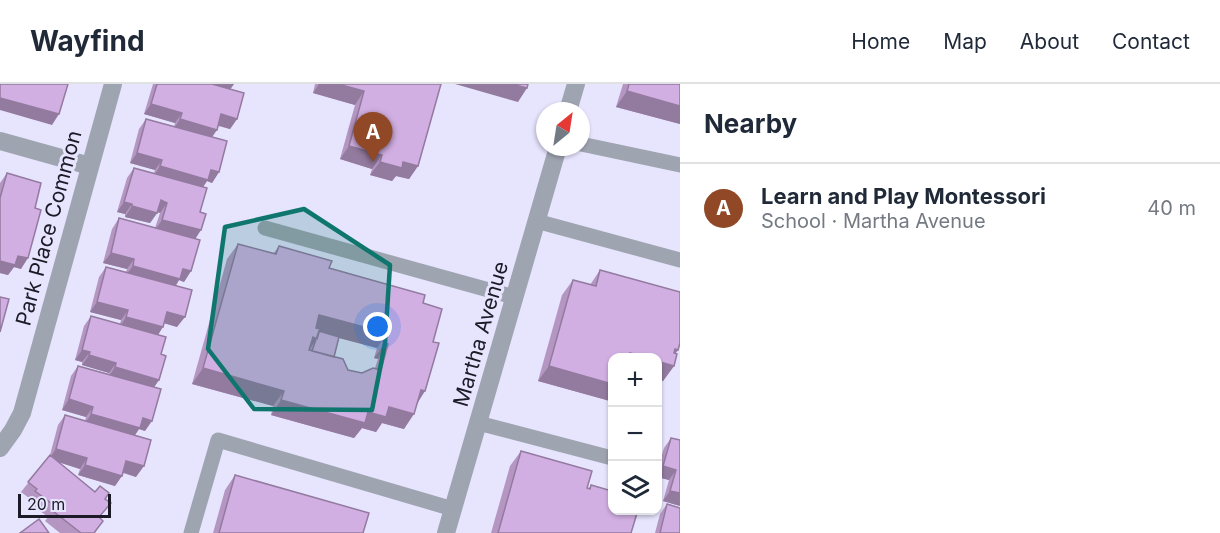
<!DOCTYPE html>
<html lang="en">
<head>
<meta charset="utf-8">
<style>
  :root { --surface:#fff; --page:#f2f2f3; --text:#1f2937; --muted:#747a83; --line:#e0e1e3; --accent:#904826 }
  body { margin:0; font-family:Inter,sans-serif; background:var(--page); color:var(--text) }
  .controls { position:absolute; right:18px; bottom:18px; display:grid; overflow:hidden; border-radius:12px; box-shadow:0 2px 4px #0004 }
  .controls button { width:54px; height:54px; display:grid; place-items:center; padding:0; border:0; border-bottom:2px solid var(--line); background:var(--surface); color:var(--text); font:30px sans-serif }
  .compass { position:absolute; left:536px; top:18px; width:54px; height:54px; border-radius:50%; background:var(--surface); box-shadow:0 2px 4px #0004; rotate:30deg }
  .scale { position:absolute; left:18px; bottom:15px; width:93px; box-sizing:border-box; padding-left:6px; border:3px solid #1c1a26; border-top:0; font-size:16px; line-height:21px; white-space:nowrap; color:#1c1a26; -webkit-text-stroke:4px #e7e4fe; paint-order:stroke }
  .you { position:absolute; left:378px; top:243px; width:21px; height:21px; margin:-15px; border:4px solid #fff; border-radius:50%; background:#1a73e8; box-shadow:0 0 0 9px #1a73e833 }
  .badge { display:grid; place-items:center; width:39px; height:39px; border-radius:50%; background:var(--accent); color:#fff; font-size:20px; font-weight:700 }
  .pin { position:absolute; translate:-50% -50px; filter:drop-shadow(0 2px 3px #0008) }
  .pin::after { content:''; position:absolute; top:32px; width:21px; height:18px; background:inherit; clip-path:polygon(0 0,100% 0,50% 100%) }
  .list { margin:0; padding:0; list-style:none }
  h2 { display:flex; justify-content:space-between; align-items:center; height:78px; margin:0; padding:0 24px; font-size:26px }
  h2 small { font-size:20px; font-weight:400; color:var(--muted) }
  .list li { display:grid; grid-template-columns:39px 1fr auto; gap:18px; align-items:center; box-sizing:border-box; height:90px; padding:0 24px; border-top:2px solid var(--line) }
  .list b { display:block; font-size:22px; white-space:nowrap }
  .list p { margin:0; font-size:20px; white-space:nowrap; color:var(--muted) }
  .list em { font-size:20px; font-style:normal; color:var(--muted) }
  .icon { flex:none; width:33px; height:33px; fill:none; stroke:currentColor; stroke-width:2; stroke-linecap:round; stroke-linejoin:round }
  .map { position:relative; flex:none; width:680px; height:449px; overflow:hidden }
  header { display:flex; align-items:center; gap:36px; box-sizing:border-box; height:84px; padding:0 30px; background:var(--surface); border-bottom:2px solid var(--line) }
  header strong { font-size:28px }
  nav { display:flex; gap:33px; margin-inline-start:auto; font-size:21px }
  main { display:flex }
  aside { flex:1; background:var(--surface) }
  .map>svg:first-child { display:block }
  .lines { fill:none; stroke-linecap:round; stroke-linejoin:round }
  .lane { stroke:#9fa4b1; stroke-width:15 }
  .street { stroke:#9fa4b1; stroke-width:18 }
  .wall { fill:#b596c3; fill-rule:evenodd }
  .shaded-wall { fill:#937a9f }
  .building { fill:#d2afe3; stroke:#937a9f; stroke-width:1.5; fill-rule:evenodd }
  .marked { fill:#0f766e; fill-opacity:0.2; stroke:#0f766e; stroke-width:4.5; stroke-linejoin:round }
  .labels { text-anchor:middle; stroke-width:6; stroke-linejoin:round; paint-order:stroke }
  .street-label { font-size:21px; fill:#1c1a26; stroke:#e7e4fe }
</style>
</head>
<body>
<header>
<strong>Wayfind</strong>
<nav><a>Home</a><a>Map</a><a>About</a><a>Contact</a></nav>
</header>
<main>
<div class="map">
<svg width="680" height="449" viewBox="0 0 680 449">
  <rect width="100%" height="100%" fill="#e7e4fe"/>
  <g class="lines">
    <path class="lane" d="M 581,60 L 680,81
      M 536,137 L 680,176
      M 265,144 L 514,213
      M 478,339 L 612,374
      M 191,449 L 218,356 L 453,425"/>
    <path class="street" d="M 568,27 L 576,0
      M 0,57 L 90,82
      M 0,364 L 13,346 L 22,329 L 113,0
      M 446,449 L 558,63"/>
  </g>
  <path class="wall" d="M 153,0 L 234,0 L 230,5 L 237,35 L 230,45 L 218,42 L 212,53 L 219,88 L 212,99 L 207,97 L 203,103 L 200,128 L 195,155 L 191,187 L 184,198 L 179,196 L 176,202 L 177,243 L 164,239 L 158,251 L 161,270 L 159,296 L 154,303 L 145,347 L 139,345 L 135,351 L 136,393 L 123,389 L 115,402 L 78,391 L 80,385 L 58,378 L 105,415 L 95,449 L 60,449 L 45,437 L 48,433 L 27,417 L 29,414 L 21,408 L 50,371 L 58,341 L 65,331 L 85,337 L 86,333 L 62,326 L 71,292 L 78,282 L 109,290 L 109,289 L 82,281 L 82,278 L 75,276 L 84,242 L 91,232 L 120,240 L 121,236 L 90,228 L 99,193 L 106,183 L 126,188 L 127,185 L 103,179 L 112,145 L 119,134 L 155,144 L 160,129 L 158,128 L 150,139 L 125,133 L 125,130 L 117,128 L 127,94 L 134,84 L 154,89 L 155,86 L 130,79 L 139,45 L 146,35 L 174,43 L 175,39 L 144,30 Z
    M 315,0 L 441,0 L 418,82 L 409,95 L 396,92 L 392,97 L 370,91 L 372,85 L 340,75 L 355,21 L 313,9 Z
    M 623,0 L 680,0 L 680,40 L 616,23 Z
    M 7,89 L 35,124 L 21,185 L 14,183 L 8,191 L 0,189 L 0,99 Z
    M 238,160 L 273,170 L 279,162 L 329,184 L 423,219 L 433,258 L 417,319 L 404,345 L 382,339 L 376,348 L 362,344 L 354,354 L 271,331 L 273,322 L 192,300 L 227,175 ZM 339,254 L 377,264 L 374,274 L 378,275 L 375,284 L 362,289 L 348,286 L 334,273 Z
    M 600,186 L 675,270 L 674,282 L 663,297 L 657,295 L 657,273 L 612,273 L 610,317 L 538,297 L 562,211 L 573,196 L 590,201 Z
    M 671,354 L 680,422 L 663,417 L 669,396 L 657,393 L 657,387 L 664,364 Z
    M 521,367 L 587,404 L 589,404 L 591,401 L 631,449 L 491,449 L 510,382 Z
    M 235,391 L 363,449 L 213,449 L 225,406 Z
    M 667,420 L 680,449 L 655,449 L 660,430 Z"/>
  <path class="shaded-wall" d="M 203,0 L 234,0 L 229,7 Z
    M 319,0 L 338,0 L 364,7 L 355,21 L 313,9 Z
    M 455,0 L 512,0 L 527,4 L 518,18 Z
    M 627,7 L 680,22 L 680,40 L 616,23 Z
    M 0,14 L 59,30 L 52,41 L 0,26 Z
    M 151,20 L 182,29 L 175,39 L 144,30 Z
    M 221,30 L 237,35 L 230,45 L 214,40 Z
    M 180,35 L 217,46 L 210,56 L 173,46 Z
    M 349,62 L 382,71 L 372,85 L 340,75 Z
    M 137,69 L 162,76 L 155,86 L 130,79 Z
    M 380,78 L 403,78 L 418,82 L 409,95 L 396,92 L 392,97 L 370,91 Z
    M 160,82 L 211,86 L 219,88 L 212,99 L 207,97 L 201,106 L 153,93 Z
    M 161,116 L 167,119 L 160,129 L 154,127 Z
    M 124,118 L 132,120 L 125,130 L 117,128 Z
    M 132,122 L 157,129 L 150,139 L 125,133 Z
    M 162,136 L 201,146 L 194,157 L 155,146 Z
    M 111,169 L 134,175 L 127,185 L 103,179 Z
    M 18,172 L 28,174 L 21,185 L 14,183 L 8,191 L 0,189 L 0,177 Z
    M 133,182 L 183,185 L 191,187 L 184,198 L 179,196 L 173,205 L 125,192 Z
    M 97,218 L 128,226 L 121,236 L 90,228 Z
    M 167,228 L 185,233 L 177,243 L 160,238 Z
    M 319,231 L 387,249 L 377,264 L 309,246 Z
    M 126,233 L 163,243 L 156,254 L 119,244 Z
    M 313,253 L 317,255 L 306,270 Z
    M 385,259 L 388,260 L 378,275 L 374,274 Z
    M 675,265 L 678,266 L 668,280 L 674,282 L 663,297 L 657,295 L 657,277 Z
    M 82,266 L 90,268 L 82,278 L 75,276 Z
    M 630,269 L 645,273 L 627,273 Z
    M 89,271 L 116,279 L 109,289 L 82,281 Z
    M 549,282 L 612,300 L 612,314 L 610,317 L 538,297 Z
    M 115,283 L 159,296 L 152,306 L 108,294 Z
    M 203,284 L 284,307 L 273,322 L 192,300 Z
    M 421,306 L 425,307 L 415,323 Z
    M 69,315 L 93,323 L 86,333 L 62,326 Z
    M 281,316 L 368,328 L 389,323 L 414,330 L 404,345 L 382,339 L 376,348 L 362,344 L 354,354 L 271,331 Z
    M 91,330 L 143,334 L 152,337 L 145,347 L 139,345 L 133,354 L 84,341 Z
    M 56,365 L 87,374 L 80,385 L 49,375 Z
    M 126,377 L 144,382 L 136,393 L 119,387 Z
    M 85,381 L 122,392 L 115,402 L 78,391 Z
    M 663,382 L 676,386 L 669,396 L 657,393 L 657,390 Z
    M 670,407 L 680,409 L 680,422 L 663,417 Z"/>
  <path class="building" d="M 0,0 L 68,0 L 59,30 L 0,14 Z
    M 157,0 L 212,0 L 244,9 L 237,35 L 221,30 L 217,46 L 180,35 L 182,29 L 151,20 Z
    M 338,0 L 441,0 L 418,82 L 403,78 L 402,84 L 380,78 L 382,71 L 349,62 L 364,7 Z
    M 512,0 L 528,0 L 527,4 Z
    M 629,0 L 680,0 L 680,22 L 627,7 Z
    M 146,35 L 227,57 L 219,88 L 211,86 L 208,96 L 160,82 L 162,76 L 137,69 Z
    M 134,84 L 207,104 L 200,128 L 206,130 L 201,146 L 162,136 L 167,119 L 161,116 L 157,129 L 132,122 L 132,120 L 124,118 Z
    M 7,89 L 41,99 L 35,124 L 41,126 L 28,174 L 18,172 L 15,181 L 0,177 L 0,114 Z
    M 119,134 L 200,156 L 191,187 L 183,185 L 180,195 L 133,182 L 134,175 L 111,169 Z
    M 238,160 L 276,170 L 279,162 L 332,177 L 329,184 L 425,211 L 423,219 L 442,225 L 433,258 L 439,259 L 425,307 L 421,306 L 414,330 L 389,323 L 386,333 L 368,328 L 365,339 L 281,316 L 284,307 L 203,284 ZM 319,231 L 387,249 L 385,259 L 388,260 L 381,286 L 373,284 L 362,289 L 348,286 L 343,275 L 309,266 L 313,253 L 317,255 L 320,245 L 316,244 Z
    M 106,183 L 192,206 L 185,233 L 167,228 L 163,243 L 126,233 L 128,226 L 97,218 Z
    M 600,186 L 680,208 L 680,259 L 678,266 L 675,265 L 674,269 L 677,270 L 674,282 L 657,277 L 657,273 L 645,273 L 630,269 L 629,273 L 612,273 L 612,300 L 549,282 L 573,196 L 596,202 Z
    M 0,213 L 9,215 L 0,248 Z
    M 91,232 L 166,253 L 161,270 L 166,272 L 159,296 L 115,283 L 116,279 L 89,271 L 90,268 L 82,266 Z
    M 319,247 L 339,253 L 334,273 L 312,267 Z
    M 78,282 L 161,305 L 152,337 L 143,334 L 140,344 L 91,330 L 93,323 L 69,315 Z
    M 65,331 L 151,356 L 144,382 L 126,377 L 122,392 L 85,381 L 87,374 L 56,365 Z
    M 671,354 L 680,356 L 680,409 L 670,407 L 676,386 L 663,382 Z
    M 521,367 L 592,387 L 587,404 L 590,405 L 591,401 L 612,407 L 612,426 L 638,426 L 631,449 L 498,449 Z
    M 50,371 L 95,408 L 100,402 L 109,409 L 105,415 L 111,419 L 99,433 L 103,437 L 94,449 L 81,449 L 53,427 L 56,423 L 35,407 L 37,405 L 28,398 Z
    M 235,391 L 369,429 L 363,449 L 219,449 Z
    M 667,420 L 680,424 L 680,449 L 660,449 Z
    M 39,435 L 49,449 L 20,449 Z"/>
  <path class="marked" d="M 304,125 L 390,181 L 385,259 L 372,326 L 254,325 L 208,265 L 225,143 Z"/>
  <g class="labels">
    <g class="street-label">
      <text transform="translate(49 144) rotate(-75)" y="7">Park Place Common</text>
      <text transform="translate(481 250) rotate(-74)" y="7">Martha Avenue</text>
    </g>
  </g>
</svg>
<div class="controls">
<button>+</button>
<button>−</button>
<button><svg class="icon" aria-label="layers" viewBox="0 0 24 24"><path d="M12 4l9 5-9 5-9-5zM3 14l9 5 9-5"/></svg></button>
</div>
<svg class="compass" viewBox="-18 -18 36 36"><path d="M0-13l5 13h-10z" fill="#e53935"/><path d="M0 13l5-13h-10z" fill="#747a83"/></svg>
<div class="scale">20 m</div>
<div class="you"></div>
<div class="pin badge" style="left:373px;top:78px">A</div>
</div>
<aside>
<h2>Nearby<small></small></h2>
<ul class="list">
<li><span class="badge">A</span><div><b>Learn and Play Montessori</b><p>School · Martha Avenue</p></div><em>40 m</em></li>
</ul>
</aside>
</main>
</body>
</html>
